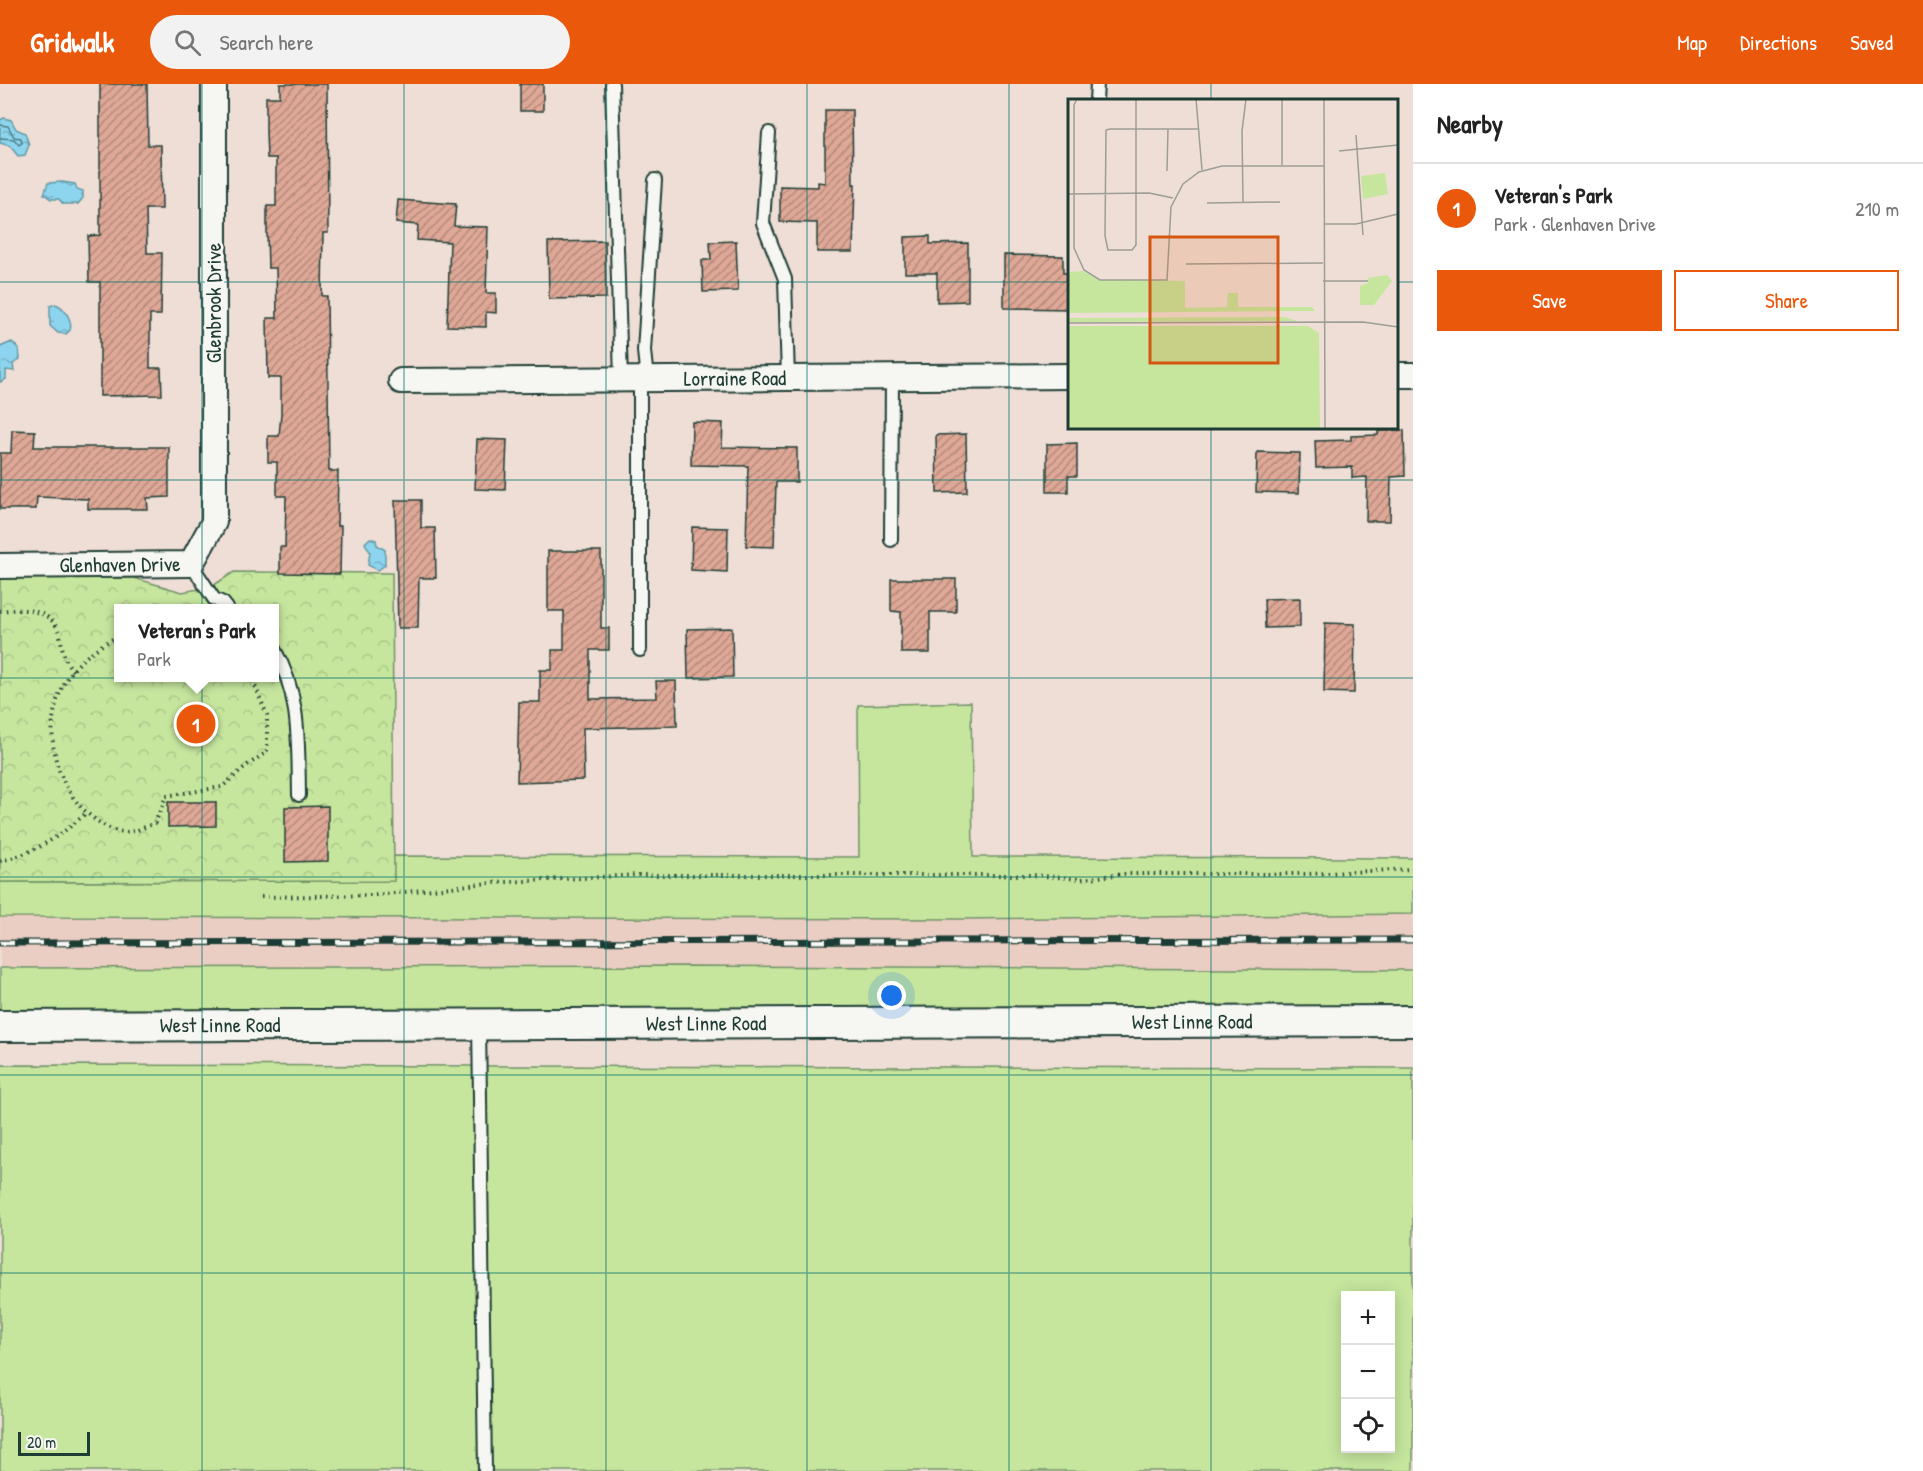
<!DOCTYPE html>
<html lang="en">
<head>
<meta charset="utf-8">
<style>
  :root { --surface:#fff; --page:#f2f2f2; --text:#222; --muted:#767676; --line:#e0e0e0; --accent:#ea580c }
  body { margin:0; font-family:"Patrick Hand",sans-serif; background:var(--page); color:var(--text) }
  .controls { position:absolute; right:18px; bottom:18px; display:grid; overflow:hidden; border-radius:0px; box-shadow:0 3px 15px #0003 }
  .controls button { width:54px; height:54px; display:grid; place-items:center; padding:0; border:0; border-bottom:2px solid var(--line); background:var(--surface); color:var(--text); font:30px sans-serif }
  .scale { position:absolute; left:18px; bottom:15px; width:72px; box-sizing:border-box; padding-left:6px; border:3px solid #1f3d34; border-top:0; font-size:16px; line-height:21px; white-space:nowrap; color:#1f3d34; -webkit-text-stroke:4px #f6f6f2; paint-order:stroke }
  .you { position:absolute; left:892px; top:912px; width:21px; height:21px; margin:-15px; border:4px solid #fff; border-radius:50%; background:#1a73e8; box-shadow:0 0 0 9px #1a73e833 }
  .badge { display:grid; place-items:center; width:39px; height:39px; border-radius:50%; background:var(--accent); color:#fff; font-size:20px; font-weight:700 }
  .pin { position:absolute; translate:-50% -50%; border:3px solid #fff; box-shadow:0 2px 6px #0006 }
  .popup { position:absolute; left:114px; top:520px; width:165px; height:78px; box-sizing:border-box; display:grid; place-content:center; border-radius:0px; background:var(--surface); filter:drop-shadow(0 2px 4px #0005); font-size:20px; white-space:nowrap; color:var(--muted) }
  .popup b { font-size:22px; color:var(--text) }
  .popup::after { content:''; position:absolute; left:50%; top:100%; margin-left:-12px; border:12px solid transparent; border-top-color:var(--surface) }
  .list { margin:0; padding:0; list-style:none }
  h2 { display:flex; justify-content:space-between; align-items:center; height:78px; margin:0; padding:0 24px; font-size:26px }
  h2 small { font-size:20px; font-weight:400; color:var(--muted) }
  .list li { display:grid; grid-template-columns:39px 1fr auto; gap:18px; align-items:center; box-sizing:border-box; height:90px; padding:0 24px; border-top:2px solid var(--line) }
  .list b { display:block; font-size:22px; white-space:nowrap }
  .list p { margin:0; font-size:20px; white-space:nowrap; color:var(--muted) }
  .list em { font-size:20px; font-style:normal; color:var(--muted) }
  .actions { display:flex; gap:12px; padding:18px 24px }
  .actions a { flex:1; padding:14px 0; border:2px solid var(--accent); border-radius:0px; text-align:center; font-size:21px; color:var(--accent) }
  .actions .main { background:var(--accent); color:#fff }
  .icon { flex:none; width:33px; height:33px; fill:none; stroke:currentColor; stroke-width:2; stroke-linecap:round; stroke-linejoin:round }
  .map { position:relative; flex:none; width:1413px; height:1387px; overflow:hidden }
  header { display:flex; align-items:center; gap:36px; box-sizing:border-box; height:84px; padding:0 30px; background:var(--accent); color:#fff }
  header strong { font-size:28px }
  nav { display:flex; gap:33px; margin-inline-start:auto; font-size:21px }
  .search { width:420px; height:54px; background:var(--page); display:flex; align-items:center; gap:15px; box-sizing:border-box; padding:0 21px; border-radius:33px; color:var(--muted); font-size:22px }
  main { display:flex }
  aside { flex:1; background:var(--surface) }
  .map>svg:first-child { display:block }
  .built { fill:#eacec3 }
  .green { fill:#c6e69e; stroke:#729269; stroke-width:1.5; fill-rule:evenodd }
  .park { fill:url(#park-crowns); stroke:#729269; stroke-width:1.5; fill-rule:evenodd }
  .water { fill:url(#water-ripples); stroke:#6198a4; stroke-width:1.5 }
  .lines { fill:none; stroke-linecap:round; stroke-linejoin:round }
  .shore { stroke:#4b7a7f; stroke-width:1.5 }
  .building { fill:url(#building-hatch); stroke:#1f3d34; stroke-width:1.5 }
  .service-casing { stroke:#1f3d34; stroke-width:16 }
  .minor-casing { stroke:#1f3d34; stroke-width:28 }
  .tertiary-casing { stroke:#1f3d34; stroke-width:34 }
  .path { stroke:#1f3d34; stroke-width:4; stroke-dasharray:1.5 4.5; stroke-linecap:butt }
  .service { stroke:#f6f6f2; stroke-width:12 }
  .minor { stroke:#f6f6f2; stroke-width:24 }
  .tertiary { stroke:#f6f6f2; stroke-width:30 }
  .rail-casing { stroke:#1f3d34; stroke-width:7 }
  .rail { stroke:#f6f6f2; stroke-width:4.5; stroke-dasharray:14; stroke-linecap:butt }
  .grid { fill:none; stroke:#0f766e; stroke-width:1.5; stroke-opacity:0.55 }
  .labels { text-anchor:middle; stroke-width:5; stroke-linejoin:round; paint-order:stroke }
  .street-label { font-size:21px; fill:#1f3d34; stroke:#f6f6f2 }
  .inset-road { fill:none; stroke:#9c9e95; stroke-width:1.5 }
  .view { fill:#d45610; fill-opacity:0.15; stroke:#d45610; stroke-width:3 }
  .inset-edge { fill:none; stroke:#1f3d34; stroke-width:3 }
</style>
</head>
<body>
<header>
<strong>Gridwalk</strong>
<div class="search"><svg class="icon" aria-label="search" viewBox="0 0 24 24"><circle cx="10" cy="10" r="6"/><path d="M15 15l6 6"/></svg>Search here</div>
<nav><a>Map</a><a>Directions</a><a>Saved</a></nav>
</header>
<main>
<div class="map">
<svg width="1413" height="1387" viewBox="0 0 1413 1387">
  <defs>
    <pattern id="park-crowns" width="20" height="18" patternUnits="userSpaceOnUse" patternTransform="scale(1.5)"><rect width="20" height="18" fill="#c6e69e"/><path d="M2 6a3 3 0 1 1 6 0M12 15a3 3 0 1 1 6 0" fill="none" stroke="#aac689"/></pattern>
    <pattern id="water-ripples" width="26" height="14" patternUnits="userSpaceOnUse" patternTransform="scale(1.5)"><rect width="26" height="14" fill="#8dd5ef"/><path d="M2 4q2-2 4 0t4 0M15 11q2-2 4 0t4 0" fill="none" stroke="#73aec2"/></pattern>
    <pattern id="building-hatch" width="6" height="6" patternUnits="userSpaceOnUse" patternTransform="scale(1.5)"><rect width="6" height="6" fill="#dea796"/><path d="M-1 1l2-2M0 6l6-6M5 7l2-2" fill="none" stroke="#b3897b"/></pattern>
  </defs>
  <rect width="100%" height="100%" fill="#efded6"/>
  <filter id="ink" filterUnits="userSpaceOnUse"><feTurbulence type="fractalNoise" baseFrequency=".0167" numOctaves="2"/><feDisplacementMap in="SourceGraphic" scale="12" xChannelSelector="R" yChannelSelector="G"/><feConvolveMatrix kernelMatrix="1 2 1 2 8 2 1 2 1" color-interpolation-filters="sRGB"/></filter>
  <g filter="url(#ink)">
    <path class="built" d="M 393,772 L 1413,774 L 1413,924 L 0,930 L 0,798 L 393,797 Z"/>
    <path class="green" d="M 971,618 L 973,773 L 1413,774 L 1413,830 L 962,835 L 0,833 L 0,798 L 393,797 L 393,772 L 859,773 L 858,621 Z
      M 692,882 L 1413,886 L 1413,924 L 0,930 L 0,884 Z
      M 0,981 L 1413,984 L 1413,1387 L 0,1387 ZM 1346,1212 L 1390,1212 L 1390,1364 L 1346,1364 Z"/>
    <path class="park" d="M 234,488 L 392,489 L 394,797 L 0,798 L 0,494 L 134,494 L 182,508 L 211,503 ZM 118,524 L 274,524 L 274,594 L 118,594 Z"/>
    <path class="water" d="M 4,34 L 11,36 L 16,45 L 25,49 L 29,61 L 25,71 L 18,72 L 10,62 L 0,59 L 0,36 Z
      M 62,98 L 75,100 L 77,105 L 83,107 L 83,114 L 78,120 L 63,120 L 59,115 L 51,115 L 44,110 L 48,99 Z
      M 55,220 C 64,222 73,237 70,246 L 66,250 L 58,249 L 50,242 L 50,222 Z
      M 12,258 L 19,265 L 20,275 L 13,280 L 14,287 L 6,286 L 6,295 L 0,298 L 0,263 Z
      M 370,454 L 376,456 L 377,461 L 385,466 L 385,481 L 378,486 L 368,481 L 370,468 L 365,459 Z"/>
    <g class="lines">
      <path class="shore" d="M 0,41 L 8,42 L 14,53 L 21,54 L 22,59 L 19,61 L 14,55 L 0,54"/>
    </g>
    <path class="building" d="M 100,0 L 147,0 L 148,61 L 161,61 L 162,125 L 146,125 L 147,169 L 162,169 L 161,231 L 150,231 L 150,284 L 161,284 L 162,311 L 100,312 L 100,198 L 89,198 L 88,152 L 100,151 Z
      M 280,0 L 327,0 L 328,149 L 323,149 L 322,212 L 327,212 L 329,387 L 338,387 L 337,442 L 341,442 L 340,490 L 280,489 L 280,463 L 285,463 L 286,412 L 277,412 L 277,378 L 268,378 L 268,352 L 279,352 L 281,330 L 281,294 L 268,294 L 267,234 L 277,234 L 276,184 L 268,184 L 267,149 L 267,122 L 276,122 L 276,74 L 267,74 L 266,47 L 266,13 L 280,13 Z
      M 520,0 L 543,0 L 543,27 L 520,27 Z
      M 825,26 L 852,26 L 853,100 L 855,100 L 853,168 L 817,168 L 817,139 L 780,138 L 780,102 L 818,103 L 818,98 L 825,99 Z
      M 398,116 L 456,120 L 454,142 L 488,143 L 486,209 L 496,209 L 496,229 L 486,228 L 486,243 L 447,242 L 450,158 L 417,156 L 418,141 L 396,139 Z
      M 930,152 L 930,160 L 968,159 L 968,217 L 937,218 L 937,189 L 905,189 L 905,153 Z
      M 605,157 L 606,214 L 549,215 L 548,158 Z
      M 736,157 L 738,207 L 703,208 L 702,176 L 711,176 L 710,158 Z
      M 1004,171 L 1063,172 L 1063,189 L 1070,189 L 1070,225 L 1004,224 Z
      M 692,338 L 723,339 L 722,363 L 797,364 L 797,398 L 776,398 L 774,463 L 746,462 L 748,382 L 691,381 Z
      M 12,346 L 35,347 L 34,363 L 169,363 L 169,413 L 147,414 L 148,425 L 88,425 L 88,415 L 37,413 L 36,425 L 0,425 L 0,369 L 11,369 Z
      M 1404,346 L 1405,392 L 1391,393 L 1390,437 L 1366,437 L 1367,393 L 1352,394 L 1352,383 L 1316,384 L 1315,357 L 1351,356 L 1351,352 L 1378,351 L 1378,347 Z
      M 966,350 L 967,408 L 937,409 L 936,351 Z
      M 477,355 L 507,356 L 505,406 L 475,405 Z
      M 1077,359 L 1077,392 L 1068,392 L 1068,408 L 1047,408 L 1047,360 Z
      M 1257,368 L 1300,369 L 1299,409 L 1256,408 Z
      M 395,416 L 421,416 L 421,444 L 435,444 L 436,494 L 419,494 L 418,544 L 398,544 Z
      M 692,443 L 728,444 L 727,488 L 691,486 Z
      M 548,467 L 601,467 L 601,544 L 609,544 L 609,566 L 590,566 L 590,615 L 657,614 L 656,597 L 676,597 L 677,642 L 583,644 L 584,696 L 517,698 L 519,618 L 540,618 L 540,586 L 552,586 L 552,566 L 564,566 L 564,527 L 548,527 Z
      M 891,495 L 956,495 L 956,528 L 930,528 L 930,569 L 901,569 L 901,528 L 891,527 Z
      M 1300,514 L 1300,543 L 1265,544 L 1264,515 Z
      M 1325,539 L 1355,540 L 1354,609 L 1324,608 Z
      M 732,544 L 733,593 L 688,594 L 687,545 Z
      M 168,718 L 216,718 L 216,742 L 168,743 Z
      M 328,722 L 328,777 L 285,778 L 285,723 Z"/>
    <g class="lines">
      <defs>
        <path id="service" d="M 612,0 L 621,295
          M 1096,16 L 1097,0
          M 769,49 L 763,139 L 785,195 L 788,294
          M 640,295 L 640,566
          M 647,295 L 644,267 L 655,96
          M 891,456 L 892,293
          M 191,480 L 214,515 L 223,519 L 227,524
          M 274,565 C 301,611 298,660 299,711
          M 479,940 L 485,1387"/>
        <g id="minor">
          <path d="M 1396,291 L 1413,291"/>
          <path id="s1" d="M 401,297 L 1070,292"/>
          <path id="s2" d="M 0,482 L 191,480 L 214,438 L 214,0"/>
        </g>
        <g id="tertiary">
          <path id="s3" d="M 0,942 L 1413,937"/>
        </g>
      </defs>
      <use href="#service" class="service-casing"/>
      <use href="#minor" class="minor-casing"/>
      <use href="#tertiary" class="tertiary-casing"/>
      <path class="path" d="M 0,527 C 23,524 53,524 60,552 C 63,566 63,575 73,587
        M 118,552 C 101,561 87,570 74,585 C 40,625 48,692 85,727 C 96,737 112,749 129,748 C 137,747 147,742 155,739 L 166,712 L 222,703 L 246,682 L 267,668 L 267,631 L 252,594
        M 255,597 L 261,594
        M 0,777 C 35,769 61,752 86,729
        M 261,813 L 376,811 L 489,799 L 638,791 L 1032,791 L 1081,795 L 1125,790 L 1308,790 L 1413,785"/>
      <use href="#service" class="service"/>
      <use href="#minor" class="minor"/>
      <use href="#tertiary" class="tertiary"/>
      <defs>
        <path id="rail" d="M 0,859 L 1413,856"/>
      </defs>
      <use href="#rail" class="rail-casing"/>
      <use href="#rail" class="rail"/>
    </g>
  </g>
  <path class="grid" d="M 202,0 L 202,1387M 404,0 L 404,1387M 606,0 L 606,1387M 807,0 L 807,1387M 1009,0 L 1009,1387M 1211,0 L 1211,16M 0,198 L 1070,198M 1396,198 L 1413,198M 1211,344 L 1211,1387M 0,396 L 1413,396M 0,594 L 1413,594M 0,793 L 1413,793M 0,991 L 1413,991M 0,1189 L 1413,1189"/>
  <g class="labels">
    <g class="street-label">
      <text transform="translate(214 219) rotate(-90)" y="7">Glenbrook Drive</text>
      <text dy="7" stroke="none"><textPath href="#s1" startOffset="334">Lorraine Road</textPath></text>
      <text dy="7" stroke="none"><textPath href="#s2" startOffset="120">Glenhaven Drive</textPath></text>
      <text dy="7" stroke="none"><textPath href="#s3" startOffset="1192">West Linne Road</textPath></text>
      <text dy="7" stroke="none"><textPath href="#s3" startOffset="706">West Linne Road</textPath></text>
      <text dy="7" stroke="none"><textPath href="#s3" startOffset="220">West Linne Road</textPath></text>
    </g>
  </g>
  <g transform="translate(1068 15)">
    <rect width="330" height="330" fill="#efded6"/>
    <path d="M 317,74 L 320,95 L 295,100 L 293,77 ZM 319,176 L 324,182 L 306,206 L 292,206 L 292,187 L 300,184 L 300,179 ZM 160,194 L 170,194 L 170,208 L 244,208 L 247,212 L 0,214 L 0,211 L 159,208 ZM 217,218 L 229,222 L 0,223 L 0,219 ZM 0,227 L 240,227 L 251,234 L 252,330 L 0,330 Z" fill="#c6e69e"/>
    <path d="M 15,172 L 31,181 L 117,182 L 117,210 L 0,211 L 0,173 Z" fill="#c6e69e"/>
    <path class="inset-road" d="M 9,0 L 6,6 L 6,149 L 16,171 L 32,181 L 99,181 L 103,108 L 115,85 L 131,73 L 154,67 L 256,67M 68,0 L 68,146 L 64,151 L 40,151 L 37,137 L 38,31 L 42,30 L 130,30M 90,0 L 114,0M 128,0 L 134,71M 256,0 L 257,330M 288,36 L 295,136M 271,52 L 330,46M 214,66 L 214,0M 99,72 L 100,30M 0,95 L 81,94 L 105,99M 175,103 L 174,32 L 178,0M 139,104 L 212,103M 256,125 L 288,125 L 330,115M 118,165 L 255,164M 255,182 L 300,182M 0,224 L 295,223 L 330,228"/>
    <path class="view" d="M 82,138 L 210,138 L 210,264 L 82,264 Z"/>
    <rect width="330" height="330" class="inset-edge"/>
  </g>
</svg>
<div class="controls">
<button>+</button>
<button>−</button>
<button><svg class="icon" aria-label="locate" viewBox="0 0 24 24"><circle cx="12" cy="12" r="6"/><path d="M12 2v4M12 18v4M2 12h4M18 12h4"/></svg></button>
</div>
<div class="scale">20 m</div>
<div class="you"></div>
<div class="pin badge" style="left:196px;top:640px">1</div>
<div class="popup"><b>Veteran's Park</b>Park</div>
</div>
<aside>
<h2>Nearby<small></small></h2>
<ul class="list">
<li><span class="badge">1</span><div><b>Veteran's Park</b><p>Park · Glenhaven Drive</p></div><em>210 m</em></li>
</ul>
<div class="actions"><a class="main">Save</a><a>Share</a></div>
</aside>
</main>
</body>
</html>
